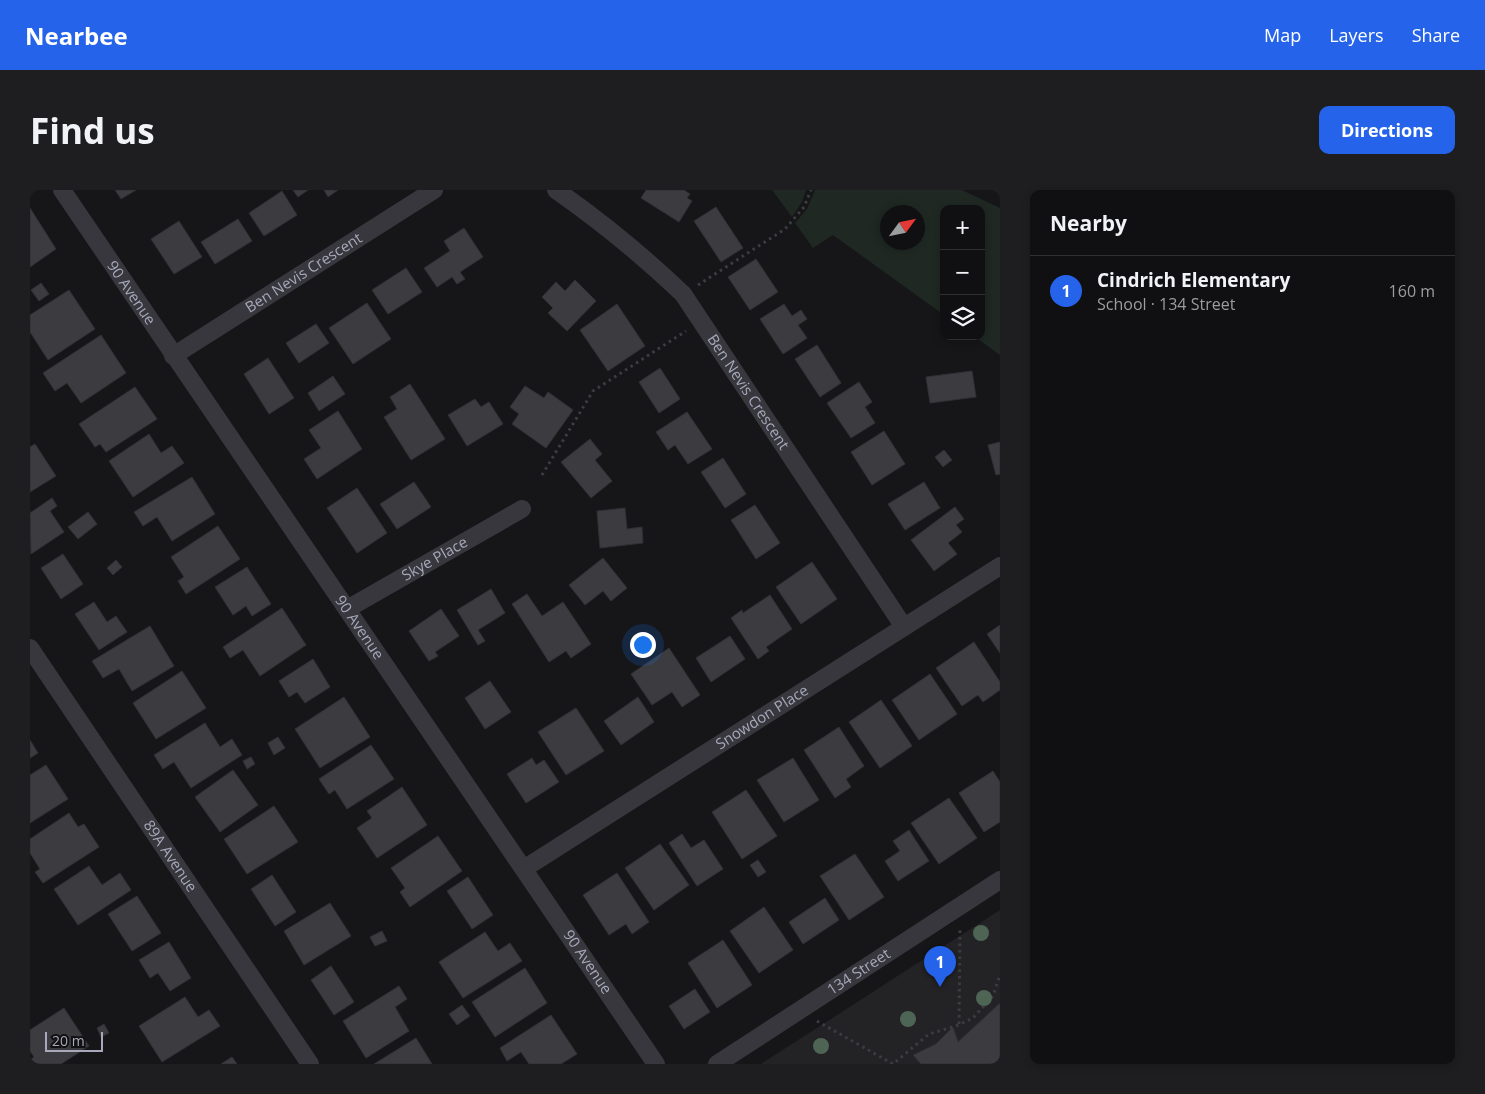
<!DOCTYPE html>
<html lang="en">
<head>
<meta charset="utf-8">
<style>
  :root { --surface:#101012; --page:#1e1e20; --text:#f1f3f6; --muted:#9c9d9f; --line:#303032; --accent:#2563eb }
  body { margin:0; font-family:"Open Sans",sans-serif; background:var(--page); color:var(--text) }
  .controls { position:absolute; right:15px; top:15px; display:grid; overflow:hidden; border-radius:10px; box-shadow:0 2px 8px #0003 }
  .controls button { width:45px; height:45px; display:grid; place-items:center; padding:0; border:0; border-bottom:1px solid var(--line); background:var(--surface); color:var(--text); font:25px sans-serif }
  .compass { position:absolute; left:850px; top:15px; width:45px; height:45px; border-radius:50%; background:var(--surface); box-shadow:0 2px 8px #0003; rotate:57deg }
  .scale { position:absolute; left:15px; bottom:12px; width:58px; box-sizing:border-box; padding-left:5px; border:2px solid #a7a8b9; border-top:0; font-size:14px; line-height:18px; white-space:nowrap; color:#a7a8b9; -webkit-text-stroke:4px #111113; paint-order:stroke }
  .you { position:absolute; left:612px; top:454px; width:18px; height:18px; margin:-12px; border:4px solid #fff; border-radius:50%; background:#1a73e8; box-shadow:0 0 0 8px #1a73e833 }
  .badge { display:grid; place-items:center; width:32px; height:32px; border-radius:50%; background:var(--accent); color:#fff; font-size:16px; font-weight:700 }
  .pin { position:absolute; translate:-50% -41px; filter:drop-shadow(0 1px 2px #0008) }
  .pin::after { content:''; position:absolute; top:26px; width:18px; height:15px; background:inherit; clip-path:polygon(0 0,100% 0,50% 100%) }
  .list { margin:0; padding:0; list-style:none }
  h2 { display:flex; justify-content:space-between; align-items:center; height:65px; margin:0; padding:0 20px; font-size:21px }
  h2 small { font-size:16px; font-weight:400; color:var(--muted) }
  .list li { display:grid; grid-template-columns:32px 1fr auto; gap:15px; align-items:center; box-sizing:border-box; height:70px; padding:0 20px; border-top:1px solid var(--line) }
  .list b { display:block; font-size:19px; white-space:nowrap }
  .list p { margin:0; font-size:16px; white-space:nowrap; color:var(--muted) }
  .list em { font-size:16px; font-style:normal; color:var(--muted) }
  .icon { flex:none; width:28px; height:28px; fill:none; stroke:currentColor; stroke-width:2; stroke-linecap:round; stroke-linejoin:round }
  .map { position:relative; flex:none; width:970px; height:874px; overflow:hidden; border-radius:10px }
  header { display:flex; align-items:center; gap:30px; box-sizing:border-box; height:70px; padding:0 25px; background:var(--accent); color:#fff }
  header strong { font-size:24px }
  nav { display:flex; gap:28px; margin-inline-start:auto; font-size:18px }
  .intro { display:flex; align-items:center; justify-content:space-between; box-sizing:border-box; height:120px; padding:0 30px }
  h1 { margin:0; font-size:35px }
  .button { padding:12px 22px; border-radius:10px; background:var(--accent); color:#fff; font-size:18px; font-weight:700 }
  main { display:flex; gap:30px; padding:0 30px }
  aside { flex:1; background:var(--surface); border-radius:10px; box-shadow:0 2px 8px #0003 }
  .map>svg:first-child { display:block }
  .built { fill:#232225 }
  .green { fill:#1f2823; fill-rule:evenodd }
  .building { fill:#3c3b40; stroke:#313034 }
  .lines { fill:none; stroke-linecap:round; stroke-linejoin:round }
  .path { stroke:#3c3d44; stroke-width:3; stroke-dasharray:2.5 4; stroke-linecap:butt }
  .street { stroke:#37373d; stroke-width:18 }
  .tree { fill:#4e6556 }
  .labels { text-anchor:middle; stroke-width:4; stroke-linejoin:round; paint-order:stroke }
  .street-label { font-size:15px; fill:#a7a8b9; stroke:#111113 }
</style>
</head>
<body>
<header>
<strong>Nearbee</strong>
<nav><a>Map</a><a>Layers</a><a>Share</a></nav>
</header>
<div class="intro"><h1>Find us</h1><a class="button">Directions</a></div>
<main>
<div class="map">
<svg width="970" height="874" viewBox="0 0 970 874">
  <rect width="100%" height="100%" fill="#161618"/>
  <path class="built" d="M 970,720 L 970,874 L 731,874 Z"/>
  <path class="green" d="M 742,0 L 776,0 L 772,12 L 762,27 Z
    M 785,0 L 932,0 L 970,18 L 970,165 L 944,146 L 951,146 L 951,19 L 914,19 L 914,125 L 803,45 L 783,58 L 765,33 L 777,19 ZM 858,22 L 888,22 L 888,52 L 858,52 Z"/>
  <path class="building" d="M 85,0 L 106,0 L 91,9 Z
    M 263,0 L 278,0 L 268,7 Z
    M 294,0 L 308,0 L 298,7 Z
    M 616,0 L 654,0 L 660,4 L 657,8 L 662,11 L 649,32 L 611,8 Z
    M 252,1 L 267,25 L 234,46 L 219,23 Z
    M 686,17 L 713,58 L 691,72 L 664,31 Z
    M 0,18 L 26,59 L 0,77 Z
    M 208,29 L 222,51 L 185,74 L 171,52 Z
    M 149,31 L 172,67 L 144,84 L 121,49 Z
    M 434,38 L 453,67 L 430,82 L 435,89 L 427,94 L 422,87 L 407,97 L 394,78 L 420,61 L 414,51 Z
    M 726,69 L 748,102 L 720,120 L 698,87 Z
    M 376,78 L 392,102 L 358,124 L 342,100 Z
    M 545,90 L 566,111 L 537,141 L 518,123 L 523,118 L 512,107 L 526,92 L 535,101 Z
    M 11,93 L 19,104 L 9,111 L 1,100 Z
    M 39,100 L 65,139 L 18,170 L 0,142 L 0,125 Z
    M 337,113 L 361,149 L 323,174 L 299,138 Z
    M 587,114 L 615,156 L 578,181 L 550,140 Z
    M 754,114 L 762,126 L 771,120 L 777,129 L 768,135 L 777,148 L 753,164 L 730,129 Z
    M 286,134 L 299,153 L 269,173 L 256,153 Z
    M 71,145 L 96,183 L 51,213 L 37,193 L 25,201 L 13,183 Z
    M 787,155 L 811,193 L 790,207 L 765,169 Z
    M 238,168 L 264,208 L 239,224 L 214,184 Z
    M 630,178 L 650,209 L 629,223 L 609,192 Z
    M 942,181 L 946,207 L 900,213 L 896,187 Z
    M 303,186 L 315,204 L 289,221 L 278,203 Z
    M 829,192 L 842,212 L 835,217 L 845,233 L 821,248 L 797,213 Z
    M 380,194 L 415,249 L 381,270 L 354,227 L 367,219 L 360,207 Z
    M 495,196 L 514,208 L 518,202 L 543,220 L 516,258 L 482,234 L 489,224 L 480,217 Z
    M 105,197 L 127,229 L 76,262 L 70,254 L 65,257 L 49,234 Z
    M 445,209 L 451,217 L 459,212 L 473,234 L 437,256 L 418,225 Z
    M 308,221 L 332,259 L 287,289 L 274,269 L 291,258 L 279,240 Z
    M 657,222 L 682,259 L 658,274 L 645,255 L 638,260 L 626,242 Z
    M 854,241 L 875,274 L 842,295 L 821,262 Z
    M 119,244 L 131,263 L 142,256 L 154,273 L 103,307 L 79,271 Z
    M 560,249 L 572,264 L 565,270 L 582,291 L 561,308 L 531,272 Z
    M 970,252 L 970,284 L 966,285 L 958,255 Z
    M 5,254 L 26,286 L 0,302 L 0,257 Z
    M 914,260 L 922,270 L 913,277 L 905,267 Z
    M 693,268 L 716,304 L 695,318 L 671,282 Z
    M 162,287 L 185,324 L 142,351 L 127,327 L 113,336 L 104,322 Z
    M 384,292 L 401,317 L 367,339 L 350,314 Z
    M 894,292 L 910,318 L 875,340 L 858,314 Z
    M 327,298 L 357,343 L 327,363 L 297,318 Z
    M 22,308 L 27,316 L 20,321 L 34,342 L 1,364 L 0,323 Z
    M 725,315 L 750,353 L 726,369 L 701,330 Z
    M 925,317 L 934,329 L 926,335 L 932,342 L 918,353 L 927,364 L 904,381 L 881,350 Z
    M 595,318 L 597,339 L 612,337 L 613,353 L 570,358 L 567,321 Z
    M 58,322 L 67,334 L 48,349 L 38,337 Z
    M 188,336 L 210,369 L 156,404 L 148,391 L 154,387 L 141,367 Z
    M 33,364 L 53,394 L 31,409 L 11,378 Z
    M 573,368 L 597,398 L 581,411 L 573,401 L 555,415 L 539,395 Z
    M 86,370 L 92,377 L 83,385 L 77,378 Z
    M 782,372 L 807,409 L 771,434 L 746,397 Z
    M 217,377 L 241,414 L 222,426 L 216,416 L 203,425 L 185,397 Z
    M 461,399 L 475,423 L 448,440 L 455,451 L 448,455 L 427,420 Z
    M 497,404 L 512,426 L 533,412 L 561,454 L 541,468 L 536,461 L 519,472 L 482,414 Z
    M 740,405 L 762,439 L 736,457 L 739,461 L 728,469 L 701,428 L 712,420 L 713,423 Z
    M 64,412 L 77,432 L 86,426 L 97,442 L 69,460 L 45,424 Z
    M 252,418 L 276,455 L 230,486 L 213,460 L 200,468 L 193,457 Z
    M 411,419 L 429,446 L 405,462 L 408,466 L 399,471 L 379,441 Z
    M 970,435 L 970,463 L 957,444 Z
    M 120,436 L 144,476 L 102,501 L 89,479 L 73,488 L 62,471 Z
    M 700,446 L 715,469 L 681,492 L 666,468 Z
    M 944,452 L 970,492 L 970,500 L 953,512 L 948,505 L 932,516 L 906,478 Z
    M 639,458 L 670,505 L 652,517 L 642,502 L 622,515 L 601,484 Z
    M 283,469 L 300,497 L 275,513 L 267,502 L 259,507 L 249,491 Z
    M 152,481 L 176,518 L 126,549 L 103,513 Z
    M 900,484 L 927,524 L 889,550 L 862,510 Z
    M 460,491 L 481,522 L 455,539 L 435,508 Z
    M 314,507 L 340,547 L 290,578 L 265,539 Z
    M 608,507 L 624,532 L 591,555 L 574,531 Z
    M 851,510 L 882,556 L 850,578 L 819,532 Z
    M 546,518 L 574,561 L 536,585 L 508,542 Z
    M 175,533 L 190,557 L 202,549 L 212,565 L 161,598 L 144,572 L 133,579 L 124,565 Z
    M 809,537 L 834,576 L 816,589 L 821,597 L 805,608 L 774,560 Z
    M 248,547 L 255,558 L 244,565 L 238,553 Z
    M 0,550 L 8,563 L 0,568 Z
    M 341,555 L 364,589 L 317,619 L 305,600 L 299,604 L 289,589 Z
    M 221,567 L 225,574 L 217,579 L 213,571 Z
    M 502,568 L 506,575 L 514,570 L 529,592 L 496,613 L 477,584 Z
    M 763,568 L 789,610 L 754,632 L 727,590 Z
    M 16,575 L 38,609 L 0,633 L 0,585 Z
    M 203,580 L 228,615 L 190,642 L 165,607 Z
    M 963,581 L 970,592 L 970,632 L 954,642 L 929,603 Z
    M 372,597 L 397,635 L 347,668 L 327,638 L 342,628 L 337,621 Z
    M 716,600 L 747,646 L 712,669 L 682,622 Z
    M 919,608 L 947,648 L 909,674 L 881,633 Z
    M 244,616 L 268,652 L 217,684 L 194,649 Z
    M 39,623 L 48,637 L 54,634 L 69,657 L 13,693 L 5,682 L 10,679 L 0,663 L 0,649 Z
    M 879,640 L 899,671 L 868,691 L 855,671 L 870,661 L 863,651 Z
    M 652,644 L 661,658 L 674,650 L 693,679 L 667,696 L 639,653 Z
    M 408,646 L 432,681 L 380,717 L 370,702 L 375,698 L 361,678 Z
    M 630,654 L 659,695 L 624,720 L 595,678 Z
    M 825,664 L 854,707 L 819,730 L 790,686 Z
    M 728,670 L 736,682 L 728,687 L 720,675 Z
    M 59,676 L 72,695 L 90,683 L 101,700 L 48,735 L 24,699 Z
    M 587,683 L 619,732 L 602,744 L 596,734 L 579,745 L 553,705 Z
    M 242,685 L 266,722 L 245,736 L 221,699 Z
    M 438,687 L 463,725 L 442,739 L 417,701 Z
    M 107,706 L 131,743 L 102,761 L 78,724 Z
    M 795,708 L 809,730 L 773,754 L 759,732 Z
    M 300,713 L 321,746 L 274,775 L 254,741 Z
    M 734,717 L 763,760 L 729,783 L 700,741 Z
    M 352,741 L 357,751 L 345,756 L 340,747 Z
    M 455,742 L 468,761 L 480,753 L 492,771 L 433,808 L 409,772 Z
    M 693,750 L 722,795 L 687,818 L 658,773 Z
    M 139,752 L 161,788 L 140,801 L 128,783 L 120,788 L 109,770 Z
    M 301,776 L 324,812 L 304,825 L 281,790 Z
    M 495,778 L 517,813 L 465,847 L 442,812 Z
    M 369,796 L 377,809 L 365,817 L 379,841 L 336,868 L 313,831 Z
    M 665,799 L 680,822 L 654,839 L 639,816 Z
    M 155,807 L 168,827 L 179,820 L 190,836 L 132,872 L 109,836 Z
    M 970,813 L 970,874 L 891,874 L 883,865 L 906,854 L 923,837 L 928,852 Z
    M 432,815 L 440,826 L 427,835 L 419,824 Z
    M 34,818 L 59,856 L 31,874 L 0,874 L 0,870 L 4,867 L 0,861 L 0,840 Z
    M 521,825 L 547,864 L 531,874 L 499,874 L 491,862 L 477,871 L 470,858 Z
    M 74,834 L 79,843 L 71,847 L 67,838 Z
    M 386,848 L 402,874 L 344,874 Z
    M 202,867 L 207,874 L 191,874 Z"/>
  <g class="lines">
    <path class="path" d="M 668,95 L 755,39 L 774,17 L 781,0
      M 512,285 L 563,201 L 656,141
      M 787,831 L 863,874 L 899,844 L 926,836 L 943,828 L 963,806 L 970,785
      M 929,834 L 930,738"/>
    <g class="street">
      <path id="s1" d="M 32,0 C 228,293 430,581 626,874"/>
      <path id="s2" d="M 526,0 C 572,32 613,66 653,104 L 874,437"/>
      <path id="s3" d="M 143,166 L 404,0"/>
      <path id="s4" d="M 317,419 L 492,319"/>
      <path id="s5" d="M 0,458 L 280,874"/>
      <path id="s6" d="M 495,678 L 970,376"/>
      <path id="s7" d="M 687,874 L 970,690"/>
    </g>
  </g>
  <g class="tree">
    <circle cx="951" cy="743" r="8"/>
    <circle cx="954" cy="808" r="8"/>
    <circle cx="878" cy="829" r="8"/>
    <circle cx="791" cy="856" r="8"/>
  </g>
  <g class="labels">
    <g class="street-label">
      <text dy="5" stroke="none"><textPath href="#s3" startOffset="155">Ben Nevis Crescent</textPath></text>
      <text dy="5" stroke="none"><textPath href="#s1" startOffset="124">90 Avenue</textPath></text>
      <text dy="5" stroke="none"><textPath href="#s2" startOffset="282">Ben Nevis Crescent</textPath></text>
      <text dy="5" stroke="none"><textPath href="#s4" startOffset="101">Skye Place</textPath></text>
      <text dy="5" stroke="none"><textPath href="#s1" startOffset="529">90 Avenue</textPath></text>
      <text dy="5" stroke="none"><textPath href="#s6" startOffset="281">Snowdon Place</textPath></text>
      <text dy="5" stroke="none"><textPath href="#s5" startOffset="251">89A Avenue</textPath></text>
      <text dy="5" stroke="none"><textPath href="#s1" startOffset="934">90 Avenue</textPath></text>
      <text dy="5" stroke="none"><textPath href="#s7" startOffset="169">134 Street</textPath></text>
    </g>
  </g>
</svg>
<div class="controls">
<button>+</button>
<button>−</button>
<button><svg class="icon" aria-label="layers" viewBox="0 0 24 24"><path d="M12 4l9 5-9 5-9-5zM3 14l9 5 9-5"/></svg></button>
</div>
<svg class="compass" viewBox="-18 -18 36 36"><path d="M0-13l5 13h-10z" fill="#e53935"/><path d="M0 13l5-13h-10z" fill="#9c9d9f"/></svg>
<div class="scale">20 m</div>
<div class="you"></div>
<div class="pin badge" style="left:910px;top:797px">1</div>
</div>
<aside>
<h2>Nearby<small></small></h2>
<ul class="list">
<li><span class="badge">1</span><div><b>Cindrich Elementary</b><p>School · 134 Street</p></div><em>160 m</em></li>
</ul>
</aside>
</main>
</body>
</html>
